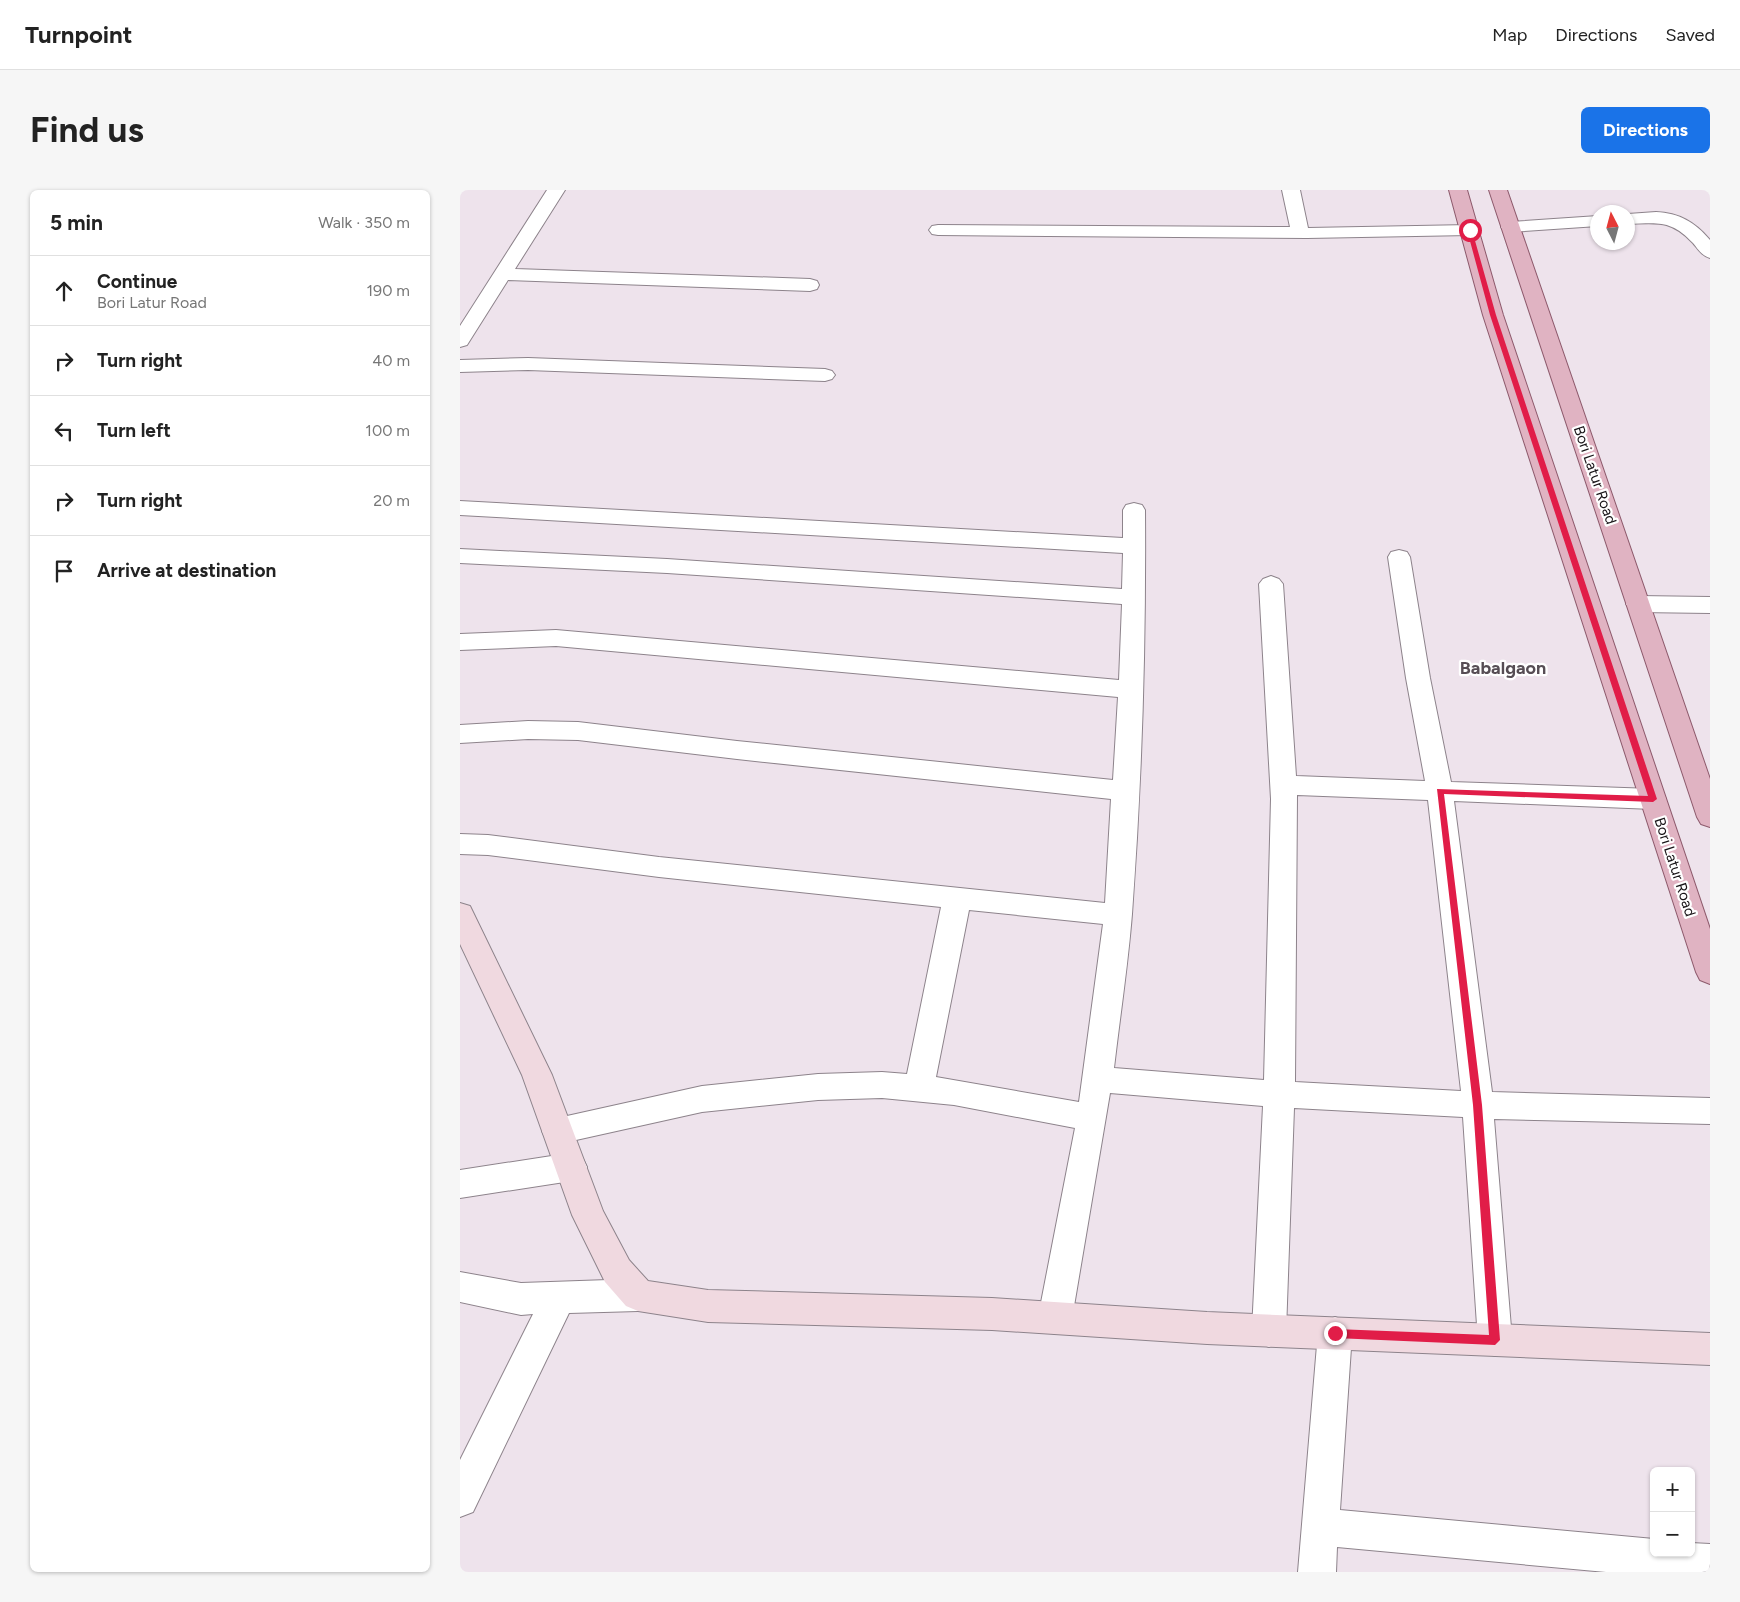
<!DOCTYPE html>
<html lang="en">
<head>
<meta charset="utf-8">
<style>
  :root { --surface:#fff; --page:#f6f6f6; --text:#222; --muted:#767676; --line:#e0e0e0; --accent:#1a73e8 }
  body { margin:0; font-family:Figtree,sans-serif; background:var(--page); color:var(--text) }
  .controls { position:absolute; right:15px; bottom:15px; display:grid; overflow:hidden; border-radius:8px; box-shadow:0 1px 4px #0004 }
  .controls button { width:45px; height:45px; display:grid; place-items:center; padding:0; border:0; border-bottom:1px solid var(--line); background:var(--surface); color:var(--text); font:25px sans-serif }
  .compass { position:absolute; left:1130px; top:15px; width:45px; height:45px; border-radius:50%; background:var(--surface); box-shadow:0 1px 4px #0004; rotate:354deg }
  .stop { position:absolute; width:15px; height:15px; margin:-11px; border:4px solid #e11d48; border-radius:50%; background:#fff }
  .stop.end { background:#e11d48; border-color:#fff; box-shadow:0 1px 5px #0008 }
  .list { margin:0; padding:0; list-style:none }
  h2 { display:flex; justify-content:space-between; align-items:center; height:65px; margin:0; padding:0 20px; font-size:21px }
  h2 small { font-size:16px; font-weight:400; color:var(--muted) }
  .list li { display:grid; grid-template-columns:32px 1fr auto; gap:15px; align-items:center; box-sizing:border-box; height:70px; padding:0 20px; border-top:1px solid var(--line) }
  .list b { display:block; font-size:19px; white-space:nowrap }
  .list p { margin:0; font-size:16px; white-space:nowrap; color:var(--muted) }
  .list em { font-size:16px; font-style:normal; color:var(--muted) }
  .icon { flex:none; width:28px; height:28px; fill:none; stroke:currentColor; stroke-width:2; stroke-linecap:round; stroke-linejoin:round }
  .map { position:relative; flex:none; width:1250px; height:1382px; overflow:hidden; border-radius:8px }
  header { display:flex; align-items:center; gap:30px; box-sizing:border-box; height:70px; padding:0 25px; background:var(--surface); border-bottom:1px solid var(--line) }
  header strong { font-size:24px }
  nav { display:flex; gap:28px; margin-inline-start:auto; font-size:18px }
  .intro { display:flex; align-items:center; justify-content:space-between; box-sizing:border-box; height:120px; padding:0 30px }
  h1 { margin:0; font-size:35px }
  .button { padding:12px 22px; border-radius:8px; background:var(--accent); color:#fff; font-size:18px; font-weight:700 }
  main { display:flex; gap:30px; padding:0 30px }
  aside { flex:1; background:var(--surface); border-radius:8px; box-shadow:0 1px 4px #0004 }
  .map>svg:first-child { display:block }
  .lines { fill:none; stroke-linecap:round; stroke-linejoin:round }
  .street-casing { stroke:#8d838b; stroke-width:2 }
  .secondary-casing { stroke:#8d838b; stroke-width:2 }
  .primary-casing { stroke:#8d5a6c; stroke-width:2 }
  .street { fill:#fff; fill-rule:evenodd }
  .secondary { fill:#f0d9e0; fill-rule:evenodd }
  .primary { fill:#e0b3c2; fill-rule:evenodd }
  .route { fill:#e11d48 }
  .labels { text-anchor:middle; stroke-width:4.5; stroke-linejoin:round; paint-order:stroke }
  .street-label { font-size:15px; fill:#181417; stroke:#fff }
  .quarter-label { font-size:18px; font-weight:bold; fill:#564d54; stroke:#fff }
</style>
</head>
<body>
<header>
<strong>Turnpoint</strong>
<nav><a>Map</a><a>Directions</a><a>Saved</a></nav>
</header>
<div class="intro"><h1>Find us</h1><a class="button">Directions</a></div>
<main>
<aside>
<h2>5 min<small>Walk · 350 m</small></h2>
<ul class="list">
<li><svg class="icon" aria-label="ahead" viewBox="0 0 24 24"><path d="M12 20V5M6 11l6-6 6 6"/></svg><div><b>Continue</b><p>Bori Latur Road</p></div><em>190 m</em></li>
<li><svg class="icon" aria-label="right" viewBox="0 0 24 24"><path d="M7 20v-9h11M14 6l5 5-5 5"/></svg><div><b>Turn right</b></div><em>40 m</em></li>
<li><svg class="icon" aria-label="left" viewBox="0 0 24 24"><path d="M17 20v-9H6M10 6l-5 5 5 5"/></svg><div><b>Turn left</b></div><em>100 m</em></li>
<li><svg class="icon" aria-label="right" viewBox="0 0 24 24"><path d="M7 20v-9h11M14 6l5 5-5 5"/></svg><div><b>Turn right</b></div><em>20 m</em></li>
<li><svg class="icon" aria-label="arrive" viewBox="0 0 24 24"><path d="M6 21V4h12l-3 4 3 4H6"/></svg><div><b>Arrive at destination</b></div></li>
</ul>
</aside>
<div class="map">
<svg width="1250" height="1382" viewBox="0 0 1250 1382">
  <rect width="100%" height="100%" fill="#eee3ec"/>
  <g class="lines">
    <defs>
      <path id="street" d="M 87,0 L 105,0 L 55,79 L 350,89 L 357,91 L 359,95 L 357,99 L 350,101 L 48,90 L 7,155 L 0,157 L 0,136 Z
        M 822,0 L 840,0 L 848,38 L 1010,35 L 1016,36 L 1019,40 L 1016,44 L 1010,45 L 847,48 L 478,45 L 472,44 L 469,40 L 472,36 L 478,35 L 830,37 Z
        M 1196,22 C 1219,23 1235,32 1250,50 L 1250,68 C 1241,65 1238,59 1233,53 C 1211,29 1197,33 1168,34 L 1168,24 Z
        M 1138,26 L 1138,36 L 1050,42 L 1044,41 L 1041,37 L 1044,33 L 1050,32 Z
        M 68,168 L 365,179 L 372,181 L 375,185 L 372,189 L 365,191 L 68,180 L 0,182 L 0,170 Z
        M 0,311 L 663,348 L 663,320 L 666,315 L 674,313 L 682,315 L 685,320 C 686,455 682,589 672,724 C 668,775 660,826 654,878 L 804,890 L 811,609 L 799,394 L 803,389 L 811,386 L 819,389 L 823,394 L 836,586 L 965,591 L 946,488 L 928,367 L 931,362 L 939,360 L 947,362 L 950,367 L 970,488 L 991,592 L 1193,599 L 1202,602 L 1206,609 L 1202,616 L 1193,619 L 994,611 L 1032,902 L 1250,908 L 1250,934 L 1034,929 L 1052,1150 L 1047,1161 L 1035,1166 L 1023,1161 L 1018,1150 L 1003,927 L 834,918 L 826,1141 L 821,1152 L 809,1157 L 797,1152 L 792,1141 L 803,916 L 650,903 L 612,1128 L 607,1139 L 595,1144 L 583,1139 L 578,1128 L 615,938 L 494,915 L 422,908 L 358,910 L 242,922 L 98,954 L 87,951 L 82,941 L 87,931 L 98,928 L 242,896 L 358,884 L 422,882 L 447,884 L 481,717 L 199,687 L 28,665 L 0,664 L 0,644 L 28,645 L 199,667 L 645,713 L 651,609 L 277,569 L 118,550 L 68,549 L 0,553 L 0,535 L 68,531 L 118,532 L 277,551 L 653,590 L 658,507 L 96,456 L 0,460 L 0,444 L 96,440 L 659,490 L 662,414 L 207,383 L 0,373 L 0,359 L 207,369 L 662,399 L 663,363 L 0,325 ZM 837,605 L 968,610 L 1001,901 L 835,892 ZM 509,720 L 643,734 L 619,912 L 476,887 Z
        M 1178,406 L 1250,407 L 1250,423 L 1178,422 L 1170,419 L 1166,414 L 1170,409 Z
        M 111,963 L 122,967 L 127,977 L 122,987 L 111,991 L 0,1008 L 0,980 Z
        M 0,1082 L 61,1093 L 178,1089 L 190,1094 L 195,1105 L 190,1116 L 178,1121 L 109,1123 L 13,1322 L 0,1327 L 0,1270 L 73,1124 L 61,1125 L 0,1112 Z
        M 875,1127 L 887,1132 L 892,1143 L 880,1320 L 1194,1349 L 1194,1363 L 1231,1363 L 1231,1353 L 1250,1354 L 1250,1382 L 1146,1382 L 877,1357 L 876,1382 L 838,1382 L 858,1143 L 863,1132 Z"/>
      <path id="secondary" d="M 0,713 L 10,716 L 92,885 L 143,1021 L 169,1070 L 188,1091 L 248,1100 L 532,1108 L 747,1122 L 1250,1143 L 1250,1175 L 747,1154 L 532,1140 L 248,1132 L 178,1121 L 166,1116 L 145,1092 L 112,1025 L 62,885 L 0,754 Z"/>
      <path id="primary" d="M 989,0 L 1007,0 L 1043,125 L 1250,739 L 1250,794 L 1240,790 L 1236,782 L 1023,125 Z
        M 1029,0 L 1047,0 L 1250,589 L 1250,637 L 1241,634 L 1237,627 Z"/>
    </defs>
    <use href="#street" class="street-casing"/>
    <use href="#secondary" class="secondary-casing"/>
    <use href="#primary" class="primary-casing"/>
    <use href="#street" class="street"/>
    <use href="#secondary" class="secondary"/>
    <use href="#primary" class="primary"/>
  </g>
  <path class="route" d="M 1010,38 L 1012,40 L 1036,125 L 1197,609 L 1193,612 L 984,604 L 1022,915 L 1040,1150 L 1035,1155 L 875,1148 L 870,1143 L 875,1139 L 1029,1145 L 1013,915 L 977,599 L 1188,606 L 1030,125 L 1007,40 Z"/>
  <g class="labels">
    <g class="street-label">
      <text transform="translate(1135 285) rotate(71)" y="5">Bori Latur Road</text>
      <text transform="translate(1215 677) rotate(72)" y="5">Bori Latur Road</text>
    </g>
    <g class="quarter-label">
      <text x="1043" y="484">Babalgaon</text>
    </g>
  </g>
</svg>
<div class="controls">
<button>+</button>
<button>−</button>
</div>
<svg class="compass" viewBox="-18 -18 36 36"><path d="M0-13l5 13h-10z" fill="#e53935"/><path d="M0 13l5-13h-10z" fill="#767676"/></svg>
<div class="stop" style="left:1010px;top:40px"></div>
<div class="stop end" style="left:875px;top:1143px"></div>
</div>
</main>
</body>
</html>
